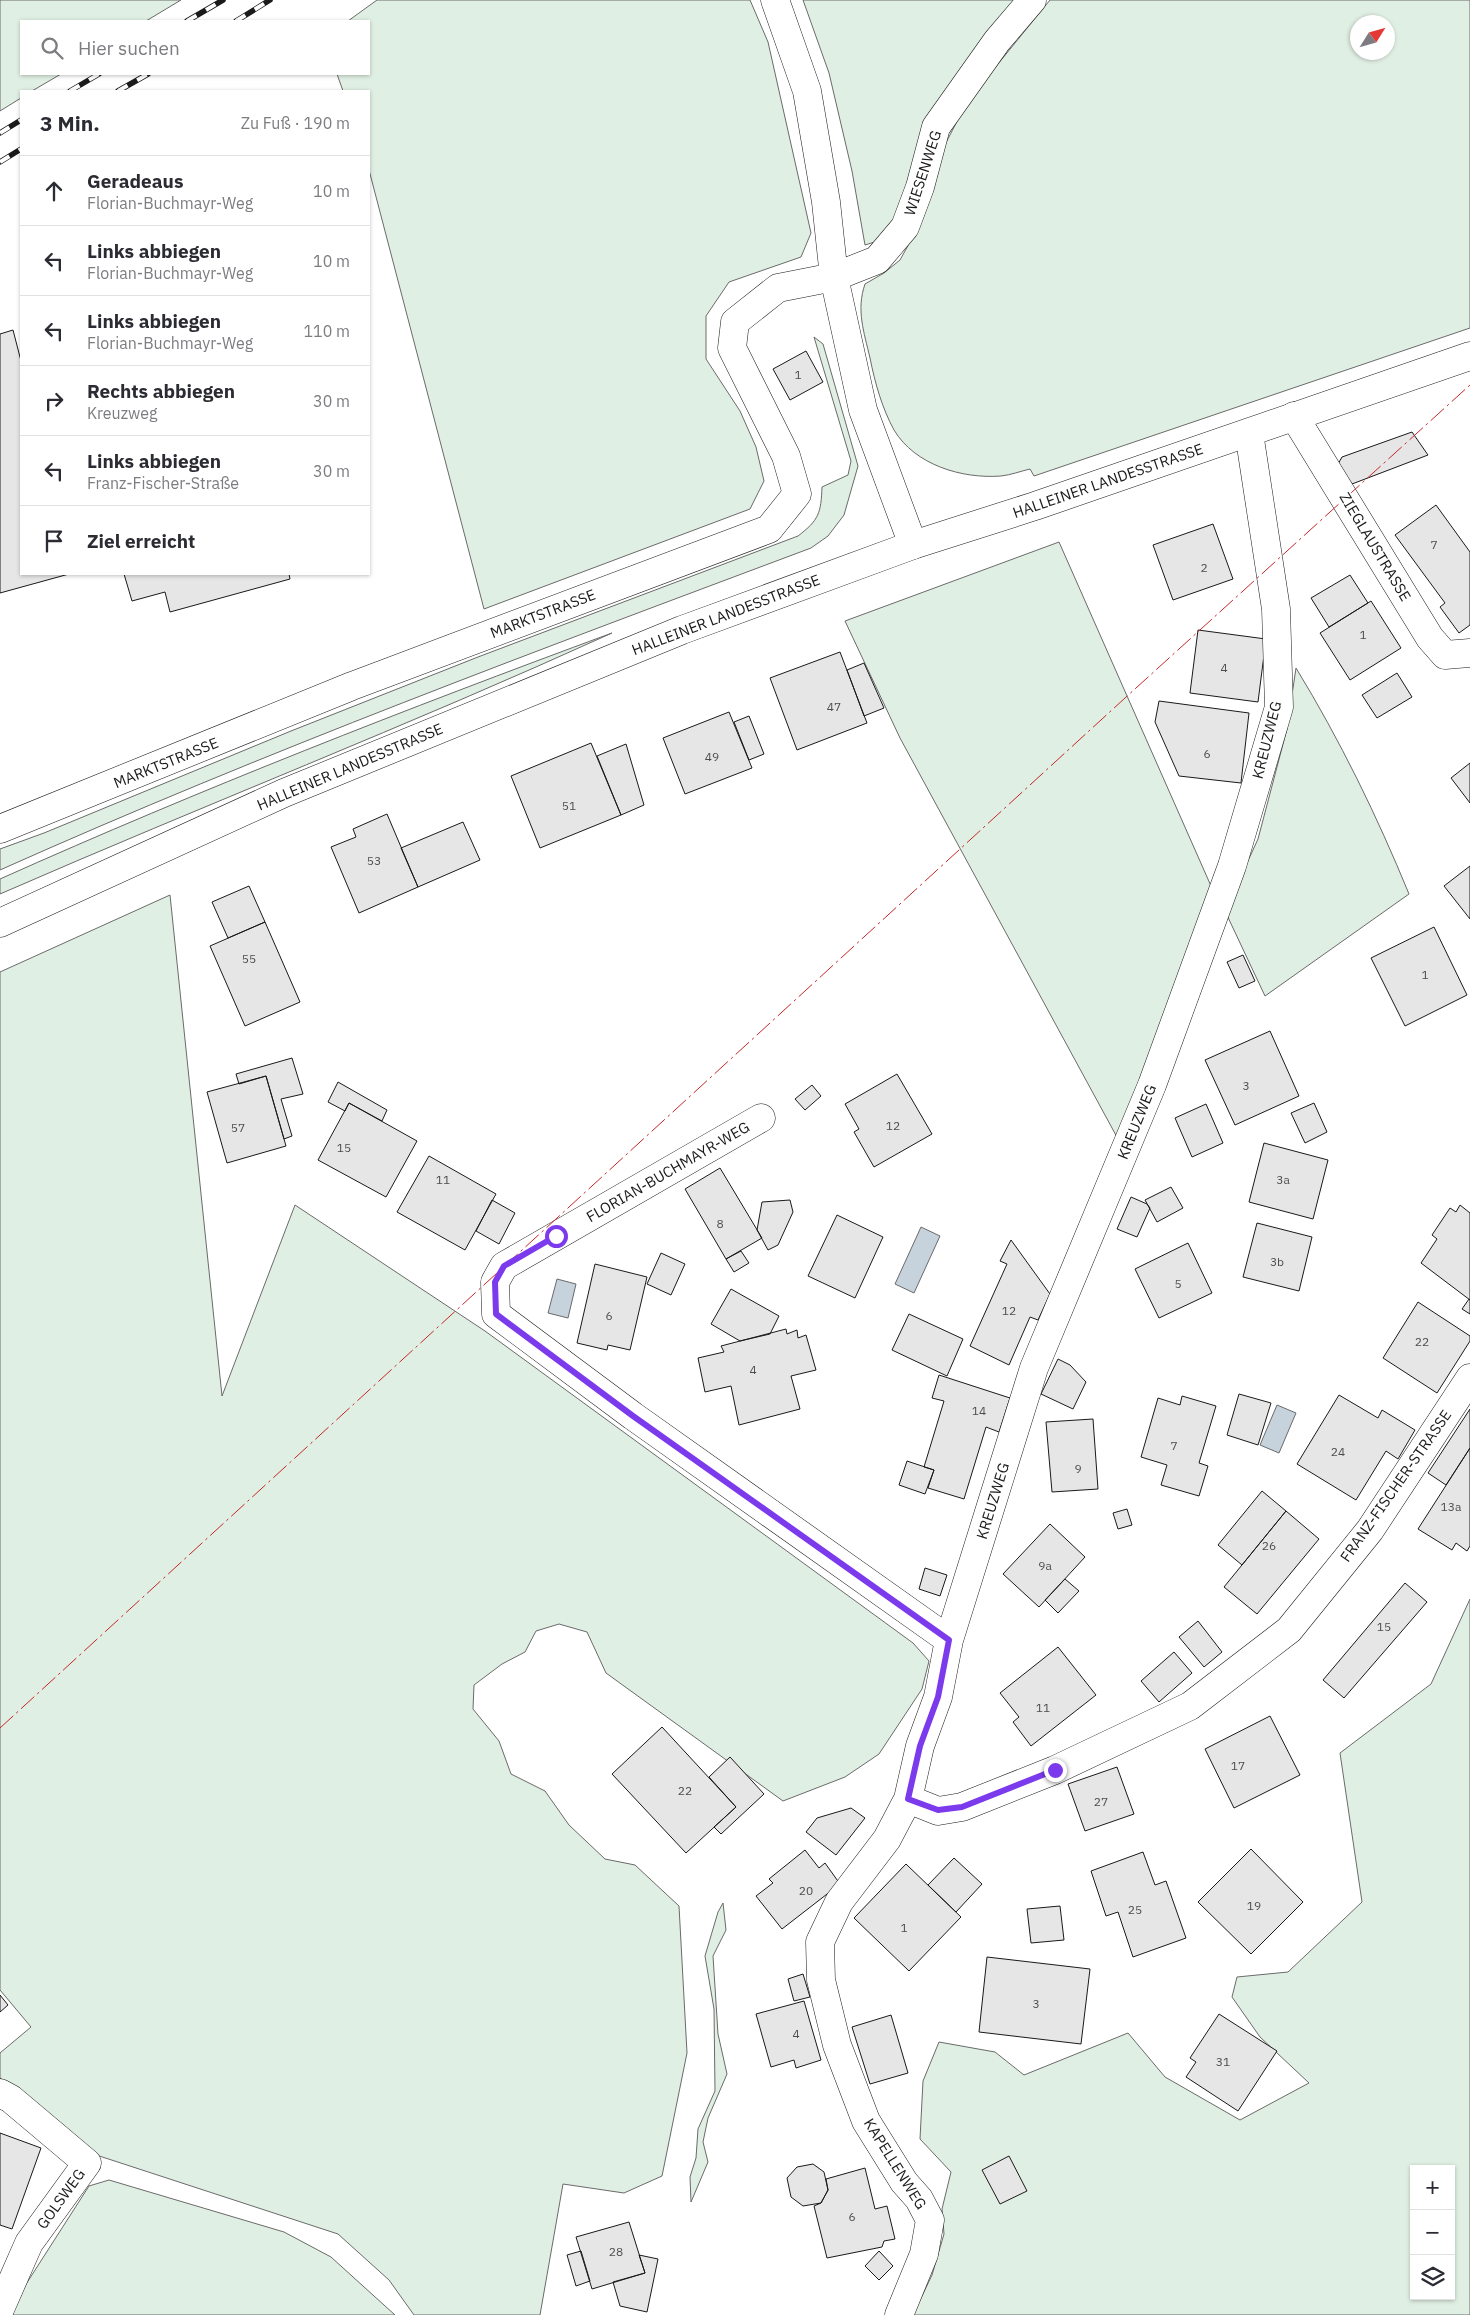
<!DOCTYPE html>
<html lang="de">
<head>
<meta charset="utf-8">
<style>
  :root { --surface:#fff; --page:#f7f7f7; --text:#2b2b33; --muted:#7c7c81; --line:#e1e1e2 }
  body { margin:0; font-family:"IBM Plex Sans",sans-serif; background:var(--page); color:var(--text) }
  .controls { position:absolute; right:15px; bottom:15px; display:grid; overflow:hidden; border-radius:0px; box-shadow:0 1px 4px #0004 }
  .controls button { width:45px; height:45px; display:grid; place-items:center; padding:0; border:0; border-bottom:1px solid var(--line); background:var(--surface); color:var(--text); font:25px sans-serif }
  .compass { position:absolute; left:1350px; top:15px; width:45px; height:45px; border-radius:50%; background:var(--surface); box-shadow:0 1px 4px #0004; rotate:53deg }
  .stop { position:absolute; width:15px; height:15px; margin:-11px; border:4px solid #7c3aed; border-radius:50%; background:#fff }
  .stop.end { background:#7c3aed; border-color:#fff; box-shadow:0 1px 5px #0008 }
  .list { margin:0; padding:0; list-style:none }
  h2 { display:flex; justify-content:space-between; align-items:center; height:65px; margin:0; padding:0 20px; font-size:21px }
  h2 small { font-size:16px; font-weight:400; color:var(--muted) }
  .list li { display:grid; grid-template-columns:32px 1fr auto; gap:15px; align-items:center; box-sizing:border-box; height:70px; padding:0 20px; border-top:1px solid var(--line) }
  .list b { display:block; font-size:19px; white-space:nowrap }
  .list p { margin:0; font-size:16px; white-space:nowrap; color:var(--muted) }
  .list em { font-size:16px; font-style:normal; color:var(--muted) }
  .icon { flex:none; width:28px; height:28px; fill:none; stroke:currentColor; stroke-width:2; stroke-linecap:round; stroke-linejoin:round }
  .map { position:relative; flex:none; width:1470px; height:2315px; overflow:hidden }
  .search { position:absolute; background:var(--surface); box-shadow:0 1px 4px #0004; left:20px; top:20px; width:350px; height:55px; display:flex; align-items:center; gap:12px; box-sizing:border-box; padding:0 18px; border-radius:0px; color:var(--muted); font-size:19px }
  .panel { position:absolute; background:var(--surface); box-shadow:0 1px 4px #0004; left:20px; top:90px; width:350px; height:485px; border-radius:0px }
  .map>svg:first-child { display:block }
  .green { fill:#e0efe3; stroke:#6a6a6a; fill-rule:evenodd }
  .water { fill:#c6d2dc; stroke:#6a6a6a }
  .building { fill:#e6e6e6; stroke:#1a1a1a }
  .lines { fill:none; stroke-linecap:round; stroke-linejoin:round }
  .minor-casing { stroke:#1a1a1a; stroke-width:29 }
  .secondary-casing { stroke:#1a1a1a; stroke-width:29 }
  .minor { stroke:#fff; stroke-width:28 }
  .secondary { stroke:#fff; stroke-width:28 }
  .rail-casing { stroke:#1a1a1a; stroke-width:5.5 }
  .rail { stroke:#fff; stroke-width:4; stroke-dasharray:11; stroke-linecap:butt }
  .power { stroke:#c62828; stroke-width:1; stroke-dasharray:18 4 2.5 4; stroke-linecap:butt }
  .route { stroke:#7c3aed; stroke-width:6 }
  .labels { text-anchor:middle; stroke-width:4; stroke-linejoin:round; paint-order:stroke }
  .number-label { font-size:12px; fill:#4d4d4d }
  .street-label { font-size:15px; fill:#1a1a1a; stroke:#fff }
</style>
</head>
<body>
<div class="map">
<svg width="1470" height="2315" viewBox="0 0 1470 2315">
  <rect width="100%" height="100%" fill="#fff"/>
  <path class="green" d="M 0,0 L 181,0 L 146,21 L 21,21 L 21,74 L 61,74 L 32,91 L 21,91 L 21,98 L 0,111 Z
    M 377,0 L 750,0 L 768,42 L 811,233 L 801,257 L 729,282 L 706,316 L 706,359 L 740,411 L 756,447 L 764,481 L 750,509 L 484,609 L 369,170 L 369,91 L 343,91 L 337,74 L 369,74 L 369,21 L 348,21 Z
    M 803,0 L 1025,0 L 939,107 L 900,220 L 884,239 L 865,245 L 852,171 L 829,73 Z
    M 1050,0 L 1470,0 L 1470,328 L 1034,476 L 1030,469 C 1021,471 1011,475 1001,476 C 962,479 915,465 894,430 C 882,408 875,383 870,358 C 864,332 856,310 865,284 L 884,273 L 900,260 L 920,224 L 937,160 L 967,102 ZM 1358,22 L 1388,22 L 1388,52 L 1358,52 Z
    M 814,337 L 823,344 L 858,466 L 844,515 L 828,536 L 811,548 C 539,650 266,751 0,870 L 0,849 L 44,833 L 291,731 L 478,657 L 798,536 C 819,520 821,513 822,487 L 848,475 L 851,461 Z
    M 1059,542 L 1211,886 L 1118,1139 L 900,738 L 845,621 Z
    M 612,633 C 410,725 204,805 0,894 L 0,879 C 201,789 406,709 612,633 Z
    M 1296,668 C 1340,740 1377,816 1409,894 L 1265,996 L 1225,911 L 1258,839 L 1287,729 Z
    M 170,895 L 222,1396 L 295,1205 L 485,1331 L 913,1643 L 929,1661 L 922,1689 L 879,1754 L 845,1777 L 783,1801 L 606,1673 L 587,1632 L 559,1624 L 536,1631 L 525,1652 L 502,1664 L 474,1685 L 473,1709 L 499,1741 L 511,1774 L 545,1791 L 569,1825 L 605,1859 L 635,1865 L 679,1906 L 687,2053 L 662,2176 L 624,2193 L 563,2184 L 540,2315 L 414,2315 L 389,2280 L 338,2234 L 84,2151 L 39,2105 L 0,2078 L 0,2053 L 31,2027 L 0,1990 L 0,972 Z
    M 1470,1599 L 1470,2315 L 913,2315 L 932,2275 L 944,2234 L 942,2209 L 951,2172 L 920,2139 L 923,2081 L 939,2042 L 995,2052 L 1024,2075 L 1128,2033 L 1165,2077 L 1240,2120 L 1309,2083 L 1260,2037 L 1232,1997 L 1237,1977 L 1288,1972 L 1362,1902 L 1340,1753 L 1431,1684 ZM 1414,2169 L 1451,2169 L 1451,2296 L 1414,2296 Z
    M 723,1903 L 726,1930 L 713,1956 L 718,2034 L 727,2074 L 708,2118 L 703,2142 L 708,2162 L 691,2202 L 690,2177 L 696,2158 L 698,2129 L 715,2091 L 714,2009 L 705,1956 L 718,1912 Z
    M 109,2180 L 284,2232 L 331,2257 L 395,2315 L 10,2315 L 12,2306 L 89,2186 Z"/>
  <path class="water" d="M 921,1227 L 940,1236 L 914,1293 L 895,1284 Z
    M 557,1279 L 576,1284 L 568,1318 L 548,1313 Z
    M 1277,1405 L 1296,1413 L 1279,1453 L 1260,1445 Z"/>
  <path class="building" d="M 13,330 L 21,361 L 21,574 L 69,574 L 0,593 L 0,334 Z
    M 806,351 L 823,382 L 790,400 L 773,369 Z
    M 1412,432 L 1428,455 L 1352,484 L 1338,464 L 1342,457 Z
    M 1436,505 L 1470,552 L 1470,625 L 1459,633 L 1440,607 L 1445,603 L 1395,535 Z
    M 1213,524 L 1233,579 L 1173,600 L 1153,545 Z
    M 124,574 L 289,574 L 290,579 L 170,612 L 165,592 L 132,601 Z
    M 1350,575 L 1368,603 L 1329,627 L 1311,598 Z
    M 1371,601 L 1401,648 L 1350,680 L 1320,633 Z
    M 1198,630 L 1266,639 L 1258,702 L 1190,693 Z
    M 840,652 L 867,723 L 797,750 L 770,678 Z
    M 864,663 L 884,708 L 864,716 L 847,670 Z
    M 1397,673 L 1412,697 L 1377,718 L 1362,695 Z
    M 1159,701 L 1249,713 L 1241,783 L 1179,776 L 1155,722 Z
    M 729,712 L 752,768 L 685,794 L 663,738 Z
    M 749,716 L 764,754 L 749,760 L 734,722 Z
    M 591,743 L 621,815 L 540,848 L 511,776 Z
    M 626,744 L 644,805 L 621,815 L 597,756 Z
    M 1470,763 L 1470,803 L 1451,778 Z
    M 387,814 L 418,887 L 359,913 L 331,847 L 356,837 L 353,829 Z
    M 463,822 L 480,860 L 418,887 L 401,848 Z
    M 1470,866 L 1470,919 L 1444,886 Z
    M 249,886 L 265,922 L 228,938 L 212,902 Z
    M 265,922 L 300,1002 L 245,1026 L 210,946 Z
    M 1434,927 L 1467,995 L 1405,1026 L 1371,958 Z
    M 1243,955 L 1255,981 L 1239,988 L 1227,962 Z
    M 1270,1031 L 1299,1096 L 1235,1125 L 1205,1060 Z
    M 292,1058 L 303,1094 L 281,1099 L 292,1136 L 284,1139 L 266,1076 L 239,1084 L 236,1074 Z
    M 897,1074 L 932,1134 L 874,1167 L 854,1132 L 859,1129 L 845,1104 Z
    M 266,1076 L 286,1146 L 227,1163 L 207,1092 Z
    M 338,1082 L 387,1110 L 382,1121 L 349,1103 L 345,1111 L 328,1102 Z
    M 812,1085 L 821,1096 L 805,1110 L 795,1099 Z
    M 349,1103 L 417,1141 L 386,1197 L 318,1160 Z
    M 1314,1103 L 1327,1132 L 1305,1143 L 1291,1113 Z
    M 1206,1104 L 1223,1143 L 1192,1157 L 1175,1118 Z
    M 1264,1143 L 1328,1160 L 1313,1219 L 1249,1202 Z
    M 429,1156 L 496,1194 L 465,1250 L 397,1212 Z
    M 720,1168 L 762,1238 L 726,1259 L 685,1189 Z
    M 1171,1187 L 1183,1208 L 1157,1222 L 1145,1200 Z
    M 1131,1197 L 1147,1204 L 1150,1208 L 1137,1237 L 1117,1229 Z
    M 492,1200 L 515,1213 L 499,1244 L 476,1231 Z
    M 790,1200 L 793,1212 L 778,1245 L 768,1250 L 757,1230 L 762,1202 Z
    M 1460,1205 L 1470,1213 L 1470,1300 L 1421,1263 L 1437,1239 L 1432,1235 L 1450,1208 L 1456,1212 Z
    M 837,1215 L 883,1237 L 855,1298 L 808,1276 Z
    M 1257,1223 L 1312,1237 L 1299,1291 L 1243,1277 Z
    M 1011,1240 L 1050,1294 L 1038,1320 L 1030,1317 L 1009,1365 L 970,1346 L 1007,1264 L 1000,1261 Z
    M 1188,1243 L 1212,1293 L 1159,1318 L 1135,1269 Z
    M 741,1251 L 749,1263 L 734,1272 L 726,1259 Z
    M 661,1253 L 685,1264 L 671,1295 L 647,1284 Z
    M 595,1264 L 647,1277 L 630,1350 L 608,1345 L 607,1350 L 577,1343 Z
    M 731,1289 L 779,1316 L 770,1334 L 740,1341 L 711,1324 Z
    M 1469,1299 L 1470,1300 L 1470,1314 L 1462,1309 Z
    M 1418,1302 L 1470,1336 L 1470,1341 L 1437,1393 L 1383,1358 Z
    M 909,1314 L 963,1339 L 947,1376 L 892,1350 Z
    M 786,1329 L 787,1334 L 797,1330 L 798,1338 L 806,1335 L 816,1370 L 791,1376 L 800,1409 L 739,1425 L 731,1386 L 705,1392 L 698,1358 L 724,1352 L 721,1346 Z
    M 1058,1359 L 1070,1365 L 1086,1382 L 1073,1409 L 1041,1394 Z
    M 939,1375 L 1010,1398 L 999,1432 L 986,1427 L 964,1499 L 928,1488 L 934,1470 L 924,1467 L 944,1401 L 932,1398 Z
    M 1239,1394 L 1271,1403 L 1258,1445 L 1227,1435 Z
    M 1339,1395 L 1378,1418 L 1382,1410 L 1415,1430 L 1398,1459 L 1386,1451 L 1356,1500 L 1297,1464 Z
    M 1182,1396 L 1216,1406 L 1199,1463 L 1208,1466 L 1199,1496 L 1161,1485 L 1167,1465 L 1141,1457 L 1158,1398 L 1180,1405 Z
    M 1470,1409 L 1470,1448 L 1446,1485 L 1428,1473 Z
    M 1093,1419 L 1098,1489 L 1052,1492 L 1046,1422 Z
    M 1470,1448 L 1470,1546 L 1467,1551 L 1456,1543 L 1452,1550 L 1418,1529 Z
    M 907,1461 L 934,1470 L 925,1494 L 899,1485 Z
    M 1262,1491 L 1286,1511 L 1242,1565 L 1218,1545 Z
    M 1127,1509 L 1132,1525 L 1118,1529 L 1113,1513 Z
    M 1286,1511 L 1319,1539 L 1257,1614 L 1224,1587 Z
    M 1050,1524 L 1085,1557 L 1039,1607 L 1003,1574 Z
    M 925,1568 L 947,1575 L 940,1596 L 919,1589 Z
    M 1065,1579 L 1079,1591 L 1058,1613 L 1045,1600 Z
    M 1405,1583 L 1427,1602 L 1344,1698 L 1323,1680 Z
    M 1198,1621 L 1222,1652 L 1204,1667 L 1179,1637 Z
    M 1058,1647 L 1096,1695 L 1031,1746 L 1013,1722 L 1019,1717 L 1000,1693 Z
    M 1174,1652 L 1192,1673 L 1159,1702 L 1141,1681 Z
    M 1270,1716 L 1300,1775 L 1234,1808 L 1205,1749 Z
    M 662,1727 L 736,1807 L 686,1853 L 612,1774 Z
    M 730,1757 L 764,1794 L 721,1834 L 714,1827 L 736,1807 L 709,1777 Z
    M 1117,1767 L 1134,1814 L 1085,1831 L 1068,1784 Z
    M 851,1808 L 865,1818 L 836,1855 L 806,1832 L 817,1818 Z
    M 1251,1849 L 1303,1902 L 1251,1954 L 1198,1902 Z
    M 805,1850 L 819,1868 L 825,1863 L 840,1884 L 782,1929 L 756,1896 L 773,1883 L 769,1879 Z
    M 1143,1852 L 1155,1885 L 1166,1881 L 1186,1938 L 1133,1957 L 1118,1912 L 1106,1916 L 1091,1871 Z
    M 954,1858 L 982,1884 L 956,1912 L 928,1885 Z
    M 906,1864 L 961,1917 L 909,1971 L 854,1918 Z
    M 1060,1906 L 1064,1940 L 1031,1943 L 1027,1909 Z
    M 987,1957 L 1090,1969 L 1081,2044 L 979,2032 Z
    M 803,1974 L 810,1997 L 794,2001 L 788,1979 Z
    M 0,1995 L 8,2005 L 0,2012 Z
    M 804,2001 L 821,2060 L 796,2068 L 794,2060 L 771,2067 L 756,2014 Z
    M 1219,2014 L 1277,2051 L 1238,2111 L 1186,2077 L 1196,2062 L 1190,2058 Z
    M 891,2015 L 908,2073 L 870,2084 L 852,2027 Z
    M 0,2133 L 41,2148 L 12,2229 L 0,2225 Z
    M 1009,2156 L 1027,2191 L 1000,2204 L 982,2170 Z
    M 813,2164 L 824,2172 L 828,2190 L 821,2203 L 803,2206 L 791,2197 L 787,2178 L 797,2167 Z
    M 865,2168 L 875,2209 L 887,2206 L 895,2239 L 884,2241 L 882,2247 L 827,2258 L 814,2206 L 821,2203 L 828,2190 L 826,2179 Z
    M 629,2222 L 645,2273 L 592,2289 L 576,2237 Z
    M 581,2251 L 590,2281 L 576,2286 L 567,2255 Z
    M 879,2251 L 893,2266 L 879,2280 L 865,2266 Z
    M 639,2255 L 658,2259 L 647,2312 L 620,2306 L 613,2282 L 645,2273 Z"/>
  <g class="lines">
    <defs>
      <path id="minor" d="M 775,0 L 807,91 L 826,202 L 834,277 L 863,410 L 913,545
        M 1294,416 L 1430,638 L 1445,655 L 1470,653
        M 0,829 L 352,686 L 769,529 L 797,494 L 786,456 L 732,348 L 735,322 L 778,288 L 834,277 L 877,260 L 905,227 L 920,187 L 936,127 L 997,41 L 1032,0
        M 761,1118 L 504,1266 L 495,1282 L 496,1314 L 633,1416 L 949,1640
        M 908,1799 L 938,1811 L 962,1807 L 1055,1770 L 1190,1706 L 1289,1630 L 1370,1530 L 1470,1378
        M 0,2093 L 11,2099 L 87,2163 L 29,2243 L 0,2309
        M 899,2315 L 924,2254 L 930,2220 L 919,2199 L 904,2182 L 866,2121 L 837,2045 L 821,1980 L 820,1942 L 839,1902 L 887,1839 L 908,1799 L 920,1746 L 938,1697 L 949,1640 L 1034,1368 L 1152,1085 L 1232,866 L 1279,707 L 1276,609 L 1249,433"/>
      <path id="secondary" d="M 0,923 L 284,793 L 682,630 L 913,545 L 1035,506 L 1470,356"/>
    </defs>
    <use href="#minor" class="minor-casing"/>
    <use href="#secondary" class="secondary-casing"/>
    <use href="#minor" class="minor"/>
    <use href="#secondary" class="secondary"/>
    <defs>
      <path id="rail" d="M 187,21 L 223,0
        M 236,21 L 270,0
        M 70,91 L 99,74
        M 118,91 L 148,74
        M 0,133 L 21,120
        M 0,162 L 21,149"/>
    </defs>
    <use href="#rail" class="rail-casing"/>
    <use href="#rail" class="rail"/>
    <path class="power" d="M 0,1728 L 1125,698 L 1470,385"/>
  </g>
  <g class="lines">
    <path class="route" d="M 556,1236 L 504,1266 L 495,1282 L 496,1314 L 633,1416 L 949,1640 L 938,1697 L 920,1746 L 908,1799 L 938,1810 L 962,1807 L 1055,1770"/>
  </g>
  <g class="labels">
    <g class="number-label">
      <text x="798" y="379">1</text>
      <text x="1434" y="549">7</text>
      <text x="1204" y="572">2</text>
      <text x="1363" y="639">1</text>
      <text x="1224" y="672">4</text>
      <text x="834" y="711">47</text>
      <text x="1207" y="758">6</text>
      <text x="712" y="761">49</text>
      <text x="569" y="810">51</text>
      <text x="374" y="865">53</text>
      <text x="249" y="963">55</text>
      <text x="1425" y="979">1</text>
      <text x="1246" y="1090">3</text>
      <text x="893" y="1130">12</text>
      <text x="238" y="1132">57</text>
      <text x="344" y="1152">15</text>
      <text x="443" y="1184">11</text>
      <text x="1283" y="1184">3a</text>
      <text x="720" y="1228">8</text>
      <text x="1277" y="1266">3b</text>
      <text x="1178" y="1288">5</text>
      <text x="1009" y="1315">12</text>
      <text x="609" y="1320">6</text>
      <text x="1422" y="1346">22</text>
      <text x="753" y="1374">4</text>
      <text x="979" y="1415">14</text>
      <text x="1174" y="1450">7</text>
      <text x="1338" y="1456">24</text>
      <text x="1078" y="1473">9</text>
      <text x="1451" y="1511">13a</text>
      <text x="1269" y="1550">26</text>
      <text x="1045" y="1570">9a</text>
      <text x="1384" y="1631">15</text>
      <text x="1043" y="1712">11</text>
      <text x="1238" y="1770">17</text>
      <text x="685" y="1795">22</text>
      <text x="1101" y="1806">27</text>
      <text x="806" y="1895">20</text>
      <text x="1254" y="1910">19</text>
      <text x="1135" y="1914">25</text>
      <text x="904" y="1932">1</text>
      <text x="1036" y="2008">3</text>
      <text x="796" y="2038">4</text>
      <text x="1223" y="2066">31</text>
      <text x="852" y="2221">6</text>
      <text x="616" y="2256">28</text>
    </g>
    <g class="street-label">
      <text transform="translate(923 173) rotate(-72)" y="5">WIESENWEG</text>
      <text transform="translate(1108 481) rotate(-19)" y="5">HALLEINER LANDESSTRASSE</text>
      <text transform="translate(1375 547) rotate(59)" y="5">ZIEGLAUSTRASSE</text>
      <text transform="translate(543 614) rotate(-21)" y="5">MARKTSTRASSE</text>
      <text transform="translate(726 615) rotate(-21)" y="5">HALLEINER LANDESSTRASSE</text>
      <text transform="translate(1267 740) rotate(-76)" y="5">KREUZWEG</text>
      <text transform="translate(166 763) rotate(-22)" y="5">MARKTSTRASSE</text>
      <text transform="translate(350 767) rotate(-23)" y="5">HALLEINER LANDESSTRASSE</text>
      <text transform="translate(1137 1122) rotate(-68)" y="5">KREUZWEG</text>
      <text transform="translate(668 1172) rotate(-30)" y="5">FLORIAN-BUCHMAYR-WEG</text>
      <text transform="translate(1396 1486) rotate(-55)" y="5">FRANZ-FISCHER-STRASSE</text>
      <text transform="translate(993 1501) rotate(-73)" y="5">KREUZWEG</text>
      <text transform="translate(895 2164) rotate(58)" y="5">KAPELLENWEG</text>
      <text transform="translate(61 2199) rotate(-54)" y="5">GOLSWEG</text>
    </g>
  </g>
</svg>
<div class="controls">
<button>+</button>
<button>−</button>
<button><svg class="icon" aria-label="layers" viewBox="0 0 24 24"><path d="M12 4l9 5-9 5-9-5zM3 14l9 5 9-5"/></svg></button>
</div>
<svg class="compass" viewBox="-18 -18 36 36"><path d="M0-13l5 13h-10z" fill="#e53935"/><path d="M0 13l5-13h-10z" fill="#7c7c81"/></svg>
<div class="stop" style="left:556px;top:1236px"></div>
<div class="stop end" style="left:1055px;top:1770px"></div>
<div class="search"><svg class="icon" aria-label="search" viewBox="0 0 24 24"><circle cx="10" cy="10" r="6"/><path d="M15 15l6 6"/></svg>Hier suchen</div>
<section class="panel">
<h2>3 Min.<small>Zu Fuß · 190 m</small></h2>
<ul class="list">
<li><svg class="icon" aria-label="ahead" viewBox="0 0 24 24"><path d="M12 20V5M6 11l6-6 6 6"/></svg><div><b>Geradeaus</b><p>Florian-Buchmayr-Weg</p></div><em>10 m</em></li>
<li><svg class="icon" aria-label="left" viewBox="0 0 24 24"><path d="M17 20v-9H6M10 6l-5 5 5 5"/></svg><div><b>Links abbiegen</b><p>Florian-Buchmayr-Weg</p></div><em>10 m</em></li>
<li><svg class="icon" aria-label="left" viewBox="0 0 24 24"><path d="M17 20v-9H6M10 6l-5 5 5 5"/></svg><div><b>Links abbiegen</b><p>Florian-Buchmayr-Weg</p></div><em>110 m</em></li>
<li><svg class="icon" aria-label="right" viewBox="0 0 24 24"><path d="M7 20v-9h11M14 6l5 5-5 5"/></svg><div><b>Rechts abbiegen</b><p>Kreuzweg</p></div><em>30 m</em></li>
<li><svg class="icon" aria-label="left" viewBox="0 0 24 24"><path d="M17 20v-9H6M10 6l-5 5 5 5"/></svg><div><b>Links abbiegen</b><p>Franz-Fischer-Straße</p></div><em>30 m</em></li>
<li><svg class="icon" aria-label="arrive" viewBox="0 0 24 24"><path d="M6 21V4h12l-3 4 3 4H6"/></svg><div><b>Ziel erreicht</b></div></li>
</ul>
</section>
</div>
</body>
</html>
